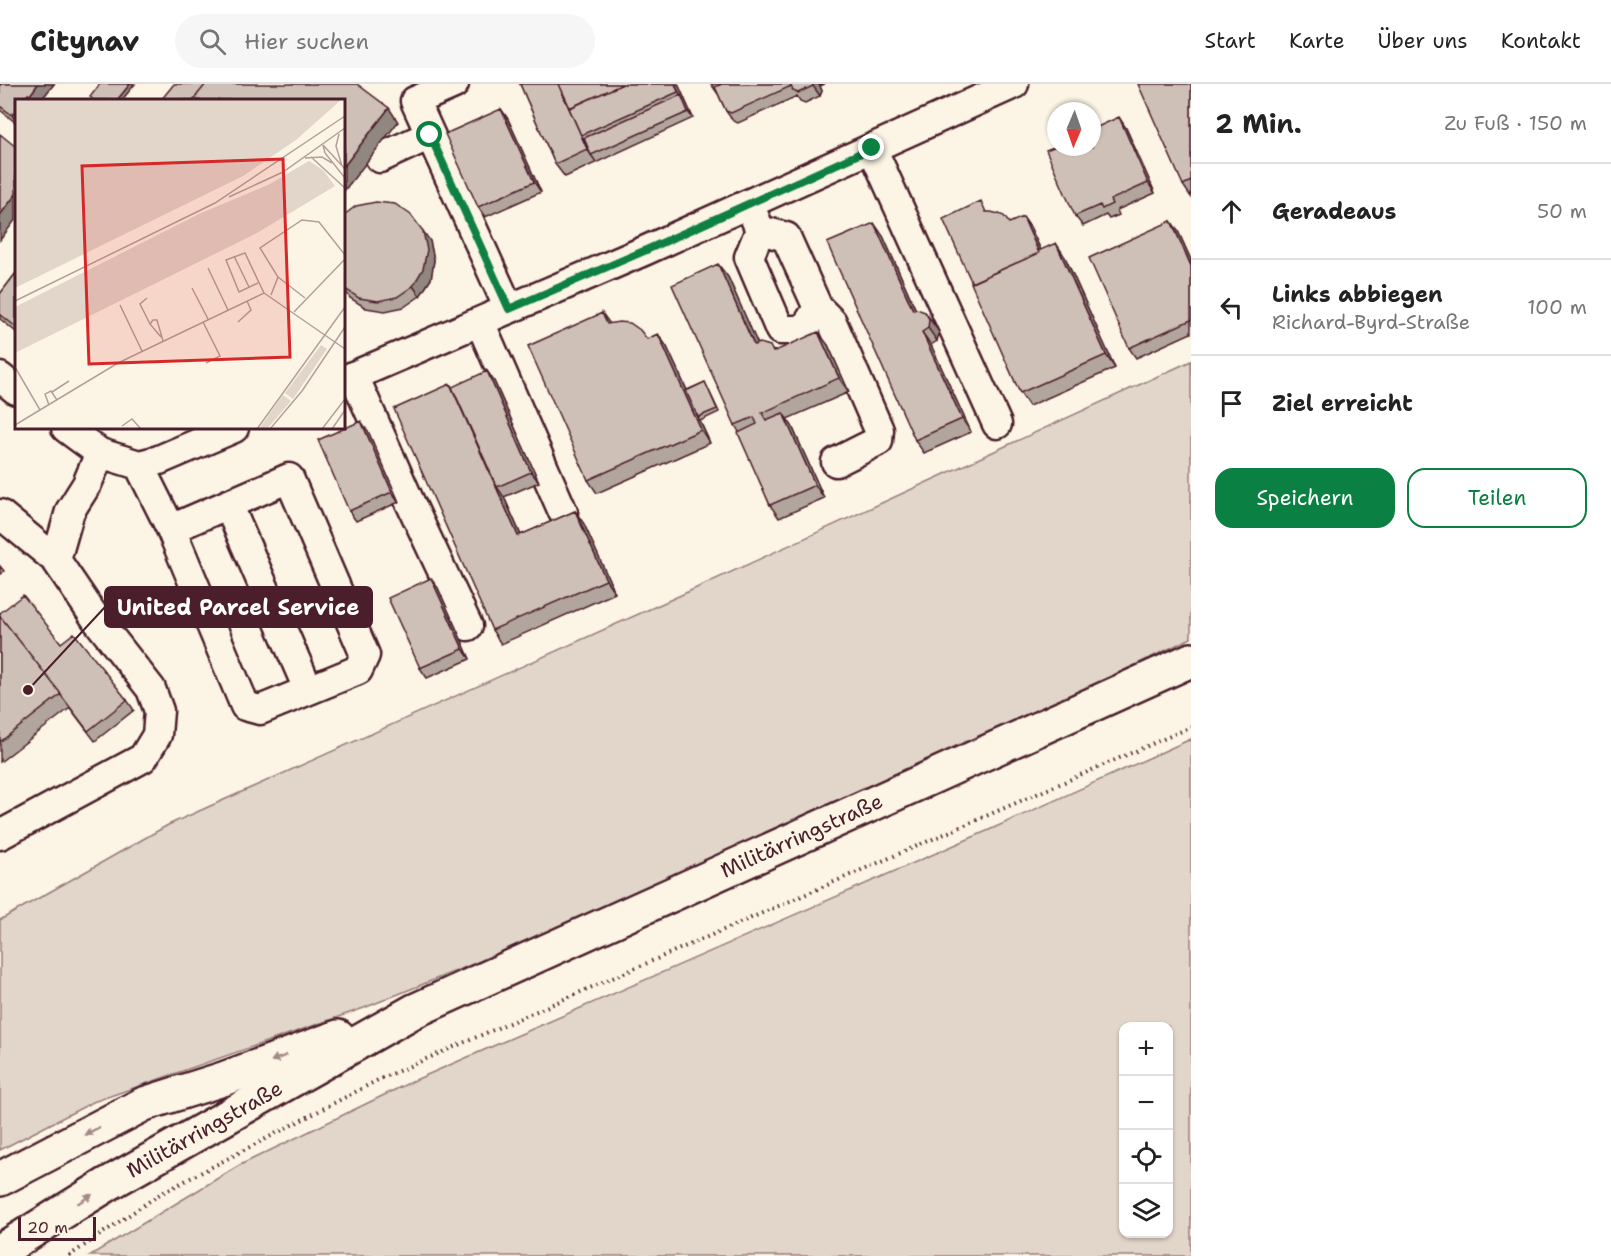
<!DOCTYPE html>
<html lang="de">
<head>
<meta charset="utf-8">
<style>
  :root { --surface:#fff; --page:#f6f6f6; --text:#222; --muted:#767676; --line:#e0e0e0; --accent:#0b8043 }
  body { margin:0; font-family:"Shantell Sans",sans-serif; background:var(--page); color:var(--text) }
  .controls { position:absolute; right:18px; bottom:18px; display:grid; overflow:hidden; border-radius:12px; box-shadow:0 2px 4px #0004 }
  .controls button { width:54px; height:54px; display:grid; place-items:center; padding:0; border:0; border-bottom:2px solid var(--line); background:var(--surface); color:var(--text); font:30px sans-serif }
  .compass { position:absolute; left:1047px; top:18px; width:54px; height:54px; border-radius:50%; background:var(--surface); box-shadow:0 2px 4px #0004; rotate:182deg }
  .scale { position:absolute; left:18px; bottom:15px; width:78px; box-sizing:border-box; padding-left:6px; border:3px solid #4a1f2b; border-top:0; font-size:16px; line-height:21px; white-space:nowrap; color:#4a1f2b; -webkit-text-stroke:4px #fcf5e5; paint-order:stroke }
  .stop { position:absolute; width:18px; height:18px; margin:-14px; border:4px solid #0b8043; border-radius:50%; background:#fff }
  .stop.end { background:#0b8043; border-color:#fff; box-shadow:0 2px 6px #0008 }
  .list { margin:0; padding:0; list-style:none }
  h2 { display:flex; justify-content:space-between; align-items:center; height:78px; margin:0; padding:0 24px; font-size:26px }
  h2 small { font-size:20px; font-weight:400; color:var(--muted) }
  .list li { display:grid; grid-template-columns:39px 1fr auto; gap:18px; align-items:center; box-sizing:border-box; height:96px; padding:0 24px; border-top:2px solid var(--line) }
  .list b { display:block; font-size:22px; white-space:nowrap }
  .list p { margin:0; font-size:20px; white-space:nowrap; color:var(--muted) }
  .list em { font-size:20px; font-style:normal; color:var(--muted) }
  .actions { display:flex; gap:12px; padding:18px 24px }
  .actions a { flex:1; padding:14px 0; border:2px solid var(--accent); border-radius:18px; text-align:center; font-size:21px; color:var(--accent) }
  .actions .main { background:var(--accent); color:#fff }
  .icon { flex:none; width:33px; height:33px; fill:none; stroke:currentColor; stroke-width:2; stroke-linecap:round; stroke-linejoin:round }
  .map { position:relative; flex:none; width:1191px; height:1172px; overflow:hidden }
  header { display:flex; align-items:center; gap:36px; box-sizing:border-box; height:84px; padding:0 30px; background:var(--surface); border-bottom:2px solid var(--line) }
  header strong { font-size:28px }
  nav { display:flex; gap:33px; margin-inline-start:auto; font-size:21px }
  .search { width:420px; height:54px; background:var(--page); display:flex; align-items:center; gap:15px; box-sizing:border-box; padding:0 21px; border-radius:33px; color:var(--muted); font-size:22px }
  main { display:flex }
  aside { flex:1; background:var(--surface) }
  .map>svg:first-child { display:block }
  .green { fill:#e2d5ca; stroke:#967a7a; stroke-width:1.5; fill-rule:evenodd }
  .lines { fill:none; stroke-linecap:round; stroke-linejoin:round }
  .minor-casing { stroke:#4a1f2b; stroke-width:33 }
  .major-casing { stroke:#4a1f2b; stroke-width:38 }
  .path { stroke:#4a1f2b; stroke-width:4; stroke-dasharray:1.5 4.5; stroke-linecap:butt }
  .minor { stroke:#fcf5e5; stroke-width:28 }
  .major { stroke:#fcf5e5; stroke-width:33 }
  .wall { fill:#b2a59d; stroke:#4a1f2b; stroke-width:1.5 }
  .shaded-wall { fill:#918680; stroke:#4a1f2b; stroke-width:1.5 }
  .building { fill:#cfc0b7; stroke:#4a1f2b; stroke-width:1.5 }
  .oneway { fill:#a38a88 }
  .route { stroke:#0b8043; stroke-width:8 }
  .labels { text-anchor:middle; stroke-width:4.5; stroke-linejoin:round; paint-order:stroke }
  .street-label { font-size:21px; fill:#4a1f2b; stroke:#fcf5e5 }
  .inset-road { fill:none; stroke:#b59f9b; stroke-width:1.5 }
  .view { fill:#d62828; fill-opacity:0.15; stroke:#d62828; stroke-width:3 }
  .inset-edge { fill:none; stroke:#4a1f2b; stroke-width:3 }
  .leader { fill:none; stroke:#4a1f2b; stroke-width:2 }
  .callout-dot { fill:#4a1f2b; stroke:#fcf5e5; stroke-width:2 }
  .callout { fill:#4a1f2b; stroke:#4a1f2b; stroke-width:2 }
  .callout-label { font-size:22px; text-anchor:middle; font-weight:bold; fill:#fff }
</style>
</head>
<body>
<header>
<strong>Citynav</strong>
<div class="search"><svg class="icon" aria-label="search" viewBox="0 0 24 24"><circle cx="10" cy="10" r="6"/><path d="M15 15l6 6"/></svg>Hier suchen</div>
<nav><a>Start</a><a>Karte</a><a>Über uns</a><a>Kontakt</a></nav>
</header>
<main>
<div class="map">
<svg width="1191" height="1172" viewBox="0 0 1191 1172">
  <rect width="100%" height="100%" fill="#fcf5e5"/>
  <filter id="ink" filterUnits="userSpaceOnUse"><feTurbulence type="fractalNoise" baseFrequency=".0167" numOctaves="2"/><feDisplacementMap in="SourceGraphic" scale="12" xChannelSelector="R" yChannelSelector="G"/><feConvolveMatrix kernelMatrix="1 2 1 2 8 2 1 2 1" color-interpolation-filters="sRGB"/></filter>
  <g filter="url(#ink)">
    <path class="green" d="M 1191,277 L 1191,554 L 1104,596 L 495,871 L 364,924 L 93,1018 L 0,1066 L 0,836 L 168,741 L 681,511 Z
      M 1191,655 L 1191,1172 L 89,1172 L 238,1082 L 413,997 L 989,746 ZM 1168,942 L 1168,1150 L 1124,1150 L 1124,942 Z"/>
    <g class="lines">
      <defs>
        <path id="minor" d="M 454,0 L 415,17 L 509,225
          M 872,64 L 997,340
          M 380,74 L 430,51
          M 749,120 L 760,146 L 749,173 L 780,246 L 804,246 L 818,224 L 786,153 L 760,146
          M 818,224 L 832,238 L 879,346 L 878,357 L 836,378
          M 480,238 L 563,428
          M 354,292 L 408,414 L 468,542
          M 0,293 L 16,306
          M 344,296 L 644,167 L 1014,0
          M 66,344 L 100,369 L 139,381 L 159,376 L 234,344
          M 139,381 L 171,445 L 245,622 L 260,626 L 358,586 L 365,571 L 289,394 L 171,445
          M 228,420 L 308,605
          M 0,430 L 56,476
          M 0,751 L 143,674 L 157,651 L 159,627 L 151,605 L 96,535 L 56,476 L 70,427 L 87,400 L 100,369"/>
        <g id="major">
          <path d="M 0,1095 L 144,1020 L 223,995 L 338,953"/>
          <path id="s1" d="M 0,1167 L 108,1100 L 414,927 L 1191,576"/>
        </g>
      </defs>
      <use href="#minor" class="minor-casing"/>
      <use href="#major" class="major-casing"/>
      <path class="path" d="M 69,1172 L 160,1110 L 380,995 L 1191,643"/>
      <use href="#minor" class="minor"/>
      <use href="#major" class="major"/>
    </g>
    <path class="wall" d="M 0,0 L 54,0 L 41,16 L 16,16 L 16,39 L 0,26 Z
      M 520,0 L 678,0 L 693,34 L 565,93 L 555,80 Z
      M 711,0 L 825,0 L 820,2 L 822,7 L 820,12 L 805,19 L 800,17 L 797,12 L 738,39 L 733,37 L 726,27 L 718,10 Z
      M 1191,0 L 1191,113 L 1183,101 Z
      M 501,25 L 508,35 L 541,108 L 485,133 L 478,123 Z
      M 1126,44 L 1155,109 L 1117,126 L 1119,131 L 1109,135 L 1106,131 L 1083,142 L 1075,132 L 1092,63 Z
      M 988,128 L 1009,139 L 1030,143 L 1041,166 L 1065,173 L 1115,284 L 1029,322 L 1020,309 L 972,199 Z
      M 344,131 L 430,157 L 434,176 L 431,195 L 420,212 L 404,223 L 385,227 L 366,224 L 350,214 L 344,205 Z
      M 1171,137 L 1178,147 L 1191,176 L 1191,249 L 1136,274 L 1129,264 Z
      M 883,152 L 916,226 L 925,228 L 939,248 L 937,257 L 931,261 L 971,348 L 924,369 L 915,356 Z
      M 16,189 L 16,248 L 0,235 L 0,210 Z
      M 728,193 L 757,260 L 774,267 L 828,261 L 849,308 L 787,335 L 792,342 L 824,414 L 779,434 L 770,421 L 739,348 L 735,341 Z
      M 602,229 L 610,240 L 647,255 L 658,250 L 667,263 L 687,306 L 705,298 L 719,328 L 700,337 L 710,359 L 597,409 L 588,396 Z
      M 487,287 L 494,297 L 539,398 L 504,413 L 521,451 L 575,427 L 584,440 L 615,509 L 501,560 L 492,546 Z
      M 368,347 L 399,418 L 356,437 L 349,427 Z
      M 0,482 L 4,487 L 0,491 Z
      M 438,504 L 470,575 L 427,594 L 420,584 Z
      M 0,529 L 61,559 L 127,616 L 134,626 L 95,657 L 70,624 L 0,678 Z"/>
    <path class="shaded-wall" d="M 38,0 L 54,0 L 41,16 L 34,16 L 30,11 Z
      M 130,0 L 135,0 L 122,16 L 117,16 Z
      M 558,0 L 561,0 L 581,51 L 589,61 L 591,71 L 596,78 L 587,65 Z
      M 675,0 L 678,0 L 693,34 L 688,28 Z
      M 813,0 L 818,0 L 820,2 L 822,7 L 820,12 L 813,2 Z
      M 28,10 L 33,16 L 23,16 Z
      M 389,24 L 398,38 L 344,107 L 344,82 Z
      M 16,25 L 16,38 L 12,31 Z
      M 501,25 L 508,35 L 541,108 L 534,98 Z
      M 1119,33 L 1126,44 L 1155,109 L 1148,99 Z
      M 16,110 L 16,135 L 0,156 L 0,131 Z
      M 1023,133 L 1030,143 L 1048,182 L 1041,172 Z
      M 1171,137 L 1178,147 L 1191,176 L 1191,182 Z
      M 874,139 L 883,152 L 922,240 L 913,226 Z
      M 423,147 L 430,157 L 434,176 L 431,195 L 420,212 L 413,202 Z
      M 1056,159 L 1065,173 L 1115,284 L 1106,271 Z
      M 718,180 L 728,193 L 764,274 L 754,261 Z
      M 925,228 L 939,248 L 937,257 L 928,244 Z
      M 818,248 L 828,261 L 849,308 L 839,294 Z
      M 922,248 L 931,261 L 971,348 L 962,335 Z
      M 658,250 L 667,263 L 699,333 L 698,333 L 710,359 L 701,346 Z
      M 487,287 L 494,297 L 539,398 L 531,388 Z
      M 450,300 L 459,313 L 497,403 L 504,413 L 527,465 L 518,452 Z
      M 783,329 L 792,342 L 824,414 L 815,401 Z
      M 361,337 L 368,347 L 399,418 L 392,408 Z
      M 575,427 L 584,440 L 615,509 L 606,496 Z
      M 431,494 L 438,504 L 470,575 L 463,565 Z"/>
    <path class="building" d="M 0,0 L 38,0 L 30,11 L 28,10 L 23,16 L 16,16 L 16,25 L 12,31 L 0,22 Z
      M 100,0 L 130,0 L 117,16 L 94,16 L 90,13 Z
      M 174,0 L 206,0 L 193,16 L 161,16 Z
      M 206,0 L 357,0 L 389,24 L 344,82 L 344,16 L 193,16 Z
      M 520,0 L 558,0 L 587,65 L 555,80 Z
      M 559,0 L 623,0 L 570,24 Z
      M 623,0 L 675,0 L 678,8 L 581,51 L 569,24 Z
      M 722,0 L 813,0 L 813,2 L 798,9 L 793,7 L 791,2 L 731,29 L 726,27 L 715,3 Z
      M 1138,0 L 1191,0 L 1191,97 L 1183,101 Z
      M 681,11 L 688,28 L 591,71 L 584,54 Z
      M 501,25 L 534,98 L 478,123 L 445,50 Z
      M 1119,33 L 1148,99 L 1110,116 L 1112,120 L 1102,125 L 1100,121 L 1075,132 L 1046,66 L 1056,62 L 1056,63 L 1092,63 L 1092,51 L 1095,50 L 1093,45 Z
      M 0,50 L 16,63 L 16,110 L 0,131 Z
      M 981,117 L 986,128 L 991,128 L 999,130 L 1004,132 L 1009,139 L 1023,133 L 1039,169 L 972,199 L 943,135 Z
      M 376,118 L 395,120 L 411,131 L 423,147 L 427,166 L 423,185 L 413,202 L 397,213 L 378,217 L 359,214 L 344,204 L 344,131 L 356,122 Z
      M 1171,137 L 1191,182 L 1191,236 L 1129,264 L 1089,174 Z
      M 874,139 L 913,226 L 917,225 L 925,228 L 929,235 L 928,244 L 922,248 L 962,335 L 915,356 L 827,159 Z
      M 1056,159 L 1106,271 L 1020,309 L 971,199 L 1039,169 L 1038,167 Z
      M 718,180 L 754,261 L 760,259 L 770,262 L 773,268 L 818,248 L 839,294 L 762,329 L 766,336 L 783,329 L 815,401 L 770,421 L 738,349 L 757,340 L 754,333 L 735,341 L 672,201 Z
      M 16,189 L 16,243 L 0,230 L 0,210 Z
      M 602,229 L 607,240 L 619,238 L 630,239 L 640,246 L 647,255 L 658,250 L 701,346 L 588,396 L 528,262 Z
      M 487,287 L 531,388 L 497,403 L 452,303 Z
      M 705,298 L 717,325 L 698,333 L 686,307 Z
      M 450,300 L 518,452 L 575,427 L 606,496 L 492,546 L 394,325 Z
      M 361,337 L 392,408 L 349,427 L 318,356 Z
      M 431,494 L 463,565 L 420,584 L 388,514 Z
      M 23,511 L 61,559 L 74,549 L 127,616 L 88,647 L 60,610 L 61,610 L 0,532 L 0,529 Z
      M 0,532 L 61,610 L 0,658 Z"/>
    <defs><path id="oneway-solid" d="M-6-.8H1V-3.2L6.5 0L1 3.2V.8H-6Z" transform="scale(1.5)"/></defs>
    <g class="oneway">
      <use href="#oneway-solid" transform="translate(279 974) rotate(159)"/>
      <use href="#oneway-solid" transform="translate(92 1047) rotate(153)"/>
      <use href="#oneway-solid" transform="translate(85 1115) rotate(-32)"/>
    </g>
  </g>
  <g class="lines" filter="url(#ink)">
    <path class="route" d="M 430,51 L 509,225 L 644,167 L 872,64"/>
  </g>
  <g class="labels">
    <g class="street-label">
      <text dy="7" stroke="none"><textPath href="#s1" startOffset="904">Militärringstraße</textPath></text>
      <text dy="7" stroke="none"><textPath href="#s1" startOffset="238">Militärringstraße</textPath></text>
    </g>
  </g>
  <g transform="translate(15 15)">
    <rect width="330" height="330" fill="#fcf5e5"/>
    <path d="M 0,0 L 327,0 L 281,41 L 228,77 L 0,189 ZM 294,62 L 308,71 L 320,87 L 242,134 L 0,254 L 0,208 L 186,114 L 253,86 ZM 306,246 L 312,250 L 278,300 L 270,294 ZM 268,296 L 276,302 L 252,330 L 244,330 Z" fill="#e2d5ca"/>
    <path class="inset-road" d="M 324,35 L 321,47 L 327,67M 308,46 L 310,54 L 330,79M 308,46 L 330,70M 296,58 L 330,89M 290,59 L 307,58 L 317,64M 214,98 L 268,73 L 330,29M 219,157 L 234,188M 193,169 L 213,211M 263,178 L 290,199M 243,184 L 224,193 L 211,161 L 230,154 L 249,194M 177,189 L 193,220M 256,196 L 263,178 L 245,149 L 287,121 L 304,123 L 330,156M 132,199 L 125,205 L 135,225M 0,202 L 200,104 L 330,17M 105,206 L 127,252M 279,213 L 330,160M 188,223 L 205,257 L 191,264M 223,223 L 236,211 L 232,202M 146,238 L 135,225 L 138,221 L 142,221 L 148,242M 0,268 L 25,311M 37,293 L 54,282M 34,306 L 30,295 L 36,292 L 42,301M 0,326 L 103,264 L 249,194 L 330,250M 107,327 L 117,320 L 126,330M 242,330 L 330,208M 255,330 L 287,292 L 330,228M 307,330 L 330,300M 317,330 L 330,311"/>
    <path class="view" d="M 268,60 L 275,258 L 74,265 L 67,67 Z"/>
    <rect width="330" height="330" class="inset-edge"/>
  </g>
  <path class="leader" d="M28 606L105 523"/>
  <circle class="callout-dot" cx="28" cy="606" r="6"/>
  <rect class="callout" x="105" y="503" width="267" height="40" rx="6"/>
  <g class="callout-label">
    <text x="238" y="531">United Parcel Service</text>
  </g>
</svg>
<div class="controls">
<button>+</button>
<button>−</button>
<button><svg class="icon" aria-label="locate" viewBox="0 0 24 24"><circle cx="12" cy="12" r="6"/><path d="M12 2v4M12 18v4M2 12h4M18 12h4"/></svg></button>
<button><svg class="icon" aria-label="layers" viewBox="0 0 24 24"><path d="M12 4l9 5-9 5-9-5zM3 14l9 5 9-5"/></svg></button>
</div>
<svg class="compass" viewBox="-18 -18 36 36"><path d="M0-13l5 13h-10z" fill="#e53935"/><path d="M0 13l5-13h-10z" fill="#767676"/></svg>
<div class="scale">20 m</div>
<div class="stop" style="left:430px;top:51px"></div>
<div class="stop end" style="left:872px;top:64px"></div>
</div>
<aside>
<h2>2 Min.<small>Zu Fuß · 150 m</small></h2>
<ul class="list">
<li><svg class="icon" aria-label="ahead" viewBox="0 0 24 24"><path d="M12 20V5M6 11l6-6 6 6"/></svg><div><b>Geradeaus</b></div><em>50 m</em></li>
<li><svg class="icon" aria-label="left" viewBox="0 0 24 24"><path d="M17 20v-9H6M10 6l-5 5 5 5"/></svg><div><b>Links abbiegen</b><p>Richard-Byrd-Straße</p></div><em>100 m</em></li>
<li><svg class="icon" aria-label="arrive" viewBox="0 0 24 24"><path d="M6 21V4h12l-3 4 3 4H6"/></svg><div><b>Ziel erreicht</b></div></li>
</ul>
<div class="actions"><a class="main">Speichern</a><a>Teilen</a></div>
</aside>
</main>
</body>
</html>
